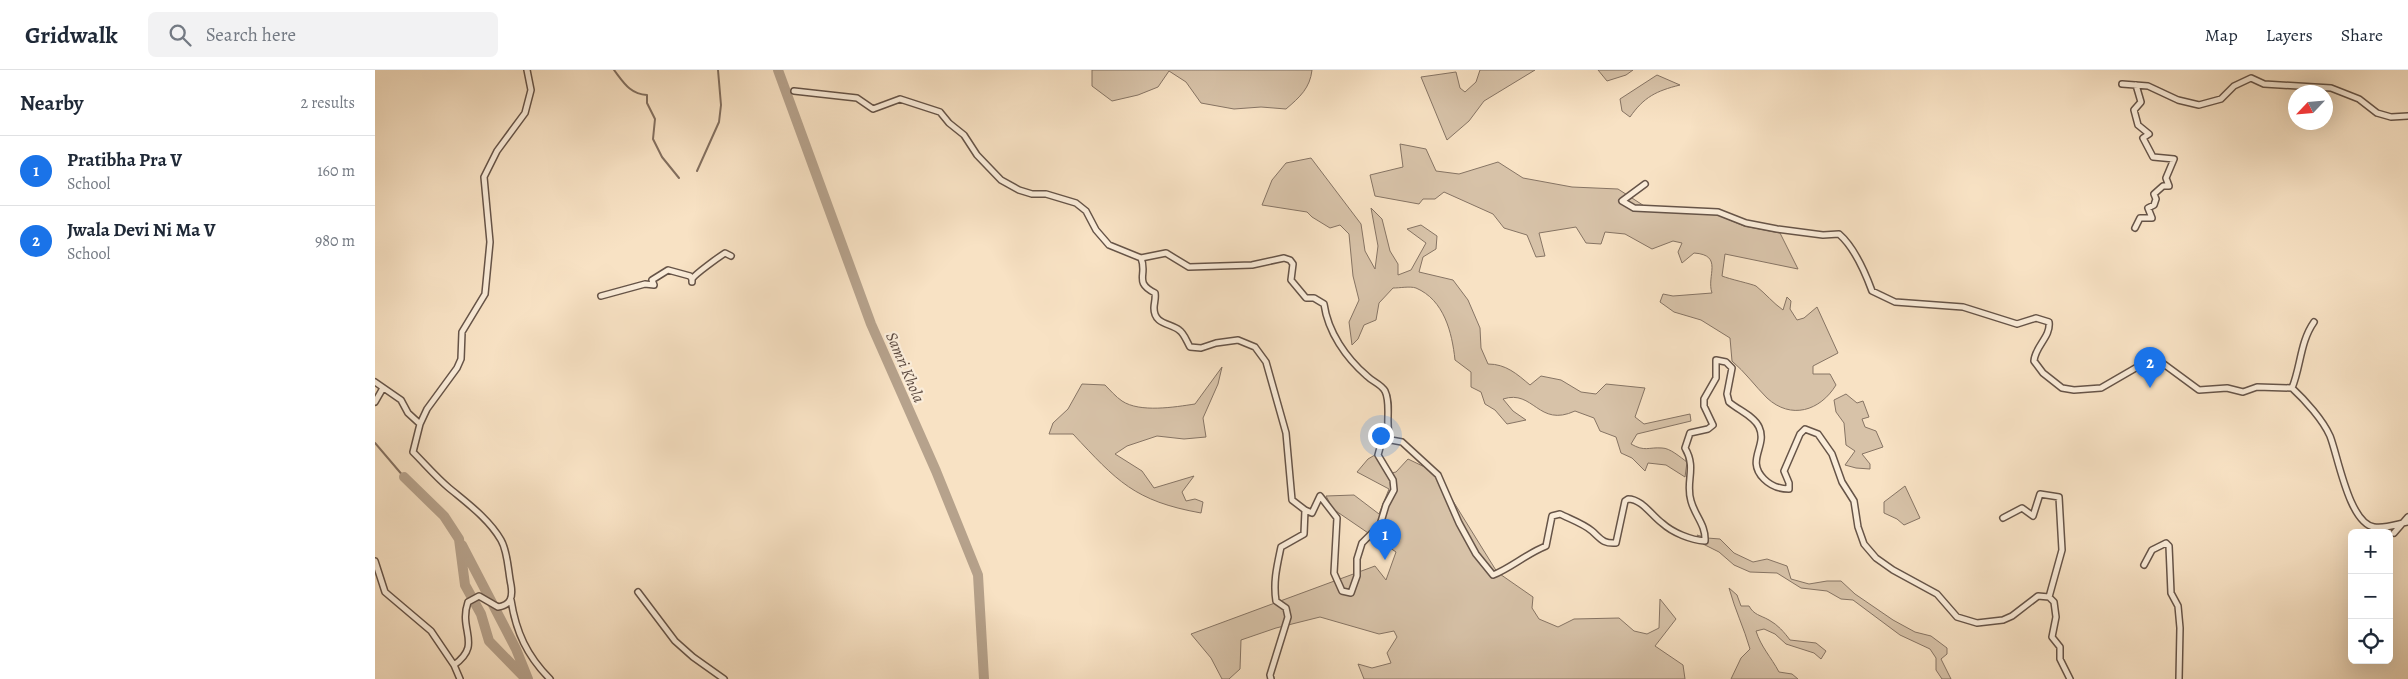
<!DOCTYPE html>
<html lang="en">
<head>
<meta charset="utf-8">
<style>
  :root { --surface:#fff; --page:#f2f2f3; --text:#1f2937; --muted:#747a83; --line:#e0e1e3; --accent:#1a73e8 }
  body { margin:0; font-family:Alegreya,serif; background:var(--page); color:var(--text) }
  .controls { position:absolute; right:15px; bottom:15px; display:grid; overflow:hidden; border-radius:8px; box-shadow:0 5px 20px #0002 }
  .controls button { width:45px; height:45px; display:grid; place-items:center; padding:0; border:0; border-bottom:1px solid var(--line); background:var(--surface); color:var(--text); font:25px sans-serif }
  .compass { position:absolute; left:1913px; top:15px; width:45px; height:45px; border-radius:50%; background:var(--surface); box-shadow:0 5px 20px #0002; rotate:244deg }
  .you { position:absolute; left:1005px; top:365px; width:18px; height:18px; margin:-12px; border:4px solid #fff; border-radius:50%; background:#1a73e8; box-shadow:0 0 0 8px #1a73e833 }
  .badge { display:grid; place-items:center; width:32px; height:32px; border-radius:50%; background:var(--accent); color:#fff; font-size:16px; font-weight:700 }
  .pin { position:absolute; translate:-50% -41px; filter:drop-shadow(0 1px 2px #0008) }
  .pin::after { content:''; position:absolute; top:26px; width:18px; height:15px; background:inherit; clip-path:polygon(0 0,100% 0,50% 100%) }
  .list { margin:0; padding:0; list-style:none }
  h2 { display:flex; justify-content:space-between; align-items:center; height:65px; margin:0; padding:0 20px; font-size:21px }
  h2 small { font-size:16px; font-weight:400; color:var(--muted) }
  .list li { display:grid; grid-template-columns:32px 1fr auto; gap:15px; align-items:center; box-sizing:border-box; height:70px; padding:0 20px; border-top:1px solid var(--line) }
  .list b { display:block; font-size:19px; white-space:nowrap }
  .list p { margin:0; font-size:16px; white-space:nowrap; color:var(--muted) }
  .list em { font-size:16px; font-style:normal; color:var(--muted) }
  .icon { flex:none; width:28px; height:28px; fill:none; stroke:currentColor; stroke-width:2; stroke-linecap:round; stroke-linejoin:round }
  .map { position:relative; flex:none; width:2033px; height:609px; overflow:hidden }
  header { display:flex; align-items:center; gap:30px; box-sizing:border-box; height:70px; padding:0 25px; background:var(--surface); border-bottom:1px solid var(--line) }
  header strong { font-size:24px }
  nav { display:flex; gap:28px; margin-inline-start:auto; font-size:18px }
  .search { width:350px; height:45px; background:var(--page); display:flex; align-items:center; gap:12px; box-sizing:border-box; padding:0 18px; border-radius:8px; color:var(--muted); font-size:19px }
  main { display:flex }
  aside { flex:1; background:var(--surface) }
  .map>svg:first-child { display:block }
  .green { fill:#d7c2a8; stroke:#867464 }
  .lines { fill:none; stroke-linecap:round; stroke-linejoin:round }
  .stream { stroke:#837060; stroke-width:2 }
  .river { stroke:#b6a28c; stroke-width:10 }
  .minor-casing { stroke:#665448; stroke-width:8 }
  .minor { stroke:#faecd9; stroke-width:5 }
  .labels { text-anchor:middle; stroke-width:4.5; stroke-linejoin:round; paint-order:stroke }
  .water-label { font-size:16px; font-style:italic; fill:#5c4a40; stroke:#faecd9 }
</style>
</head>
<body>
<header>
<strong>Gridwalk</strong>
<div class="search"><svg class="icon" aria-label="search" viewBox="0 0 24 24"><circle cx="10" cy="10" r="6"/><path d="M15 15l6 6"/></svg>Search here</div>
<nav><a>Map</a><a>Layers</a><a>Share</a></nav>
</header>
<main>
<aside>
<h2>Nearby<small>2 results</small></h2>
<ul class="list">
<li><span class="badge">1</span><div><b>Pratibha Pra V</b><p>School</p></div><em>160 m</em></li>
<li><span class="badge">2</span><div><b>Jwala Devi Ni Ma V</b><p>School</p></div><em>980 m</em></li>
</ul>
</aside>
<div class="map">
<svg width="2033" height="609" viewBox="0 0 2033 609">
  <rect width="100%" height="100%" fill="#f8e2c4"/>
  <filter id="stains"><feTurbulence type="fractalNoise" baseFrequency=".004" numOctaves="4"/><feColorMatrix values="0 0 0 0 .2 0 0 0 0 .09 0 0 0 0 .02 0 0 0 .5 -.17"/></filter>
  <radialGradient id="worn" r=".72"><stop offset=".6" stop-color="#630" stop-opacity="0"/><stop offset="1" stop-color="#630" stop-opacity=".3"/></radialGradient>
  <path class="green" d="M 717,0 L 937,0 C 935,18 925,27 911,39 L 886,37 L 859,39 L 826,33 L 811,12 L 794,1 L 783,17 L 763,25 L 737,31 L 717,16 Z
    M 1105,0 L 1160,0 L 1109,31 L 1094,51 L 1072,70 L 1046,7 L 1081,2 L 1085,18 L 1090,22 L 1101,12 Z
    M 1223,0 L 1258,0 L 1251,5 L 1232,11 Z
    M 1282,5 L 1305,15 C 1281,21 1269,27 1255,47 L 1247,41 L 1245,29 Z
    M 1025,74 L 1051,79 L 1061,101 L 1084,104 L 1123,92 L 1148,108 L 1197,117 L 1243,119 L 1277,141 L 1343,145 L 1369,156 L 1405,163 L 1423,199 L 1350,184 L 1347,206 C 1354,209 1377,214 1381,216 C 1391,224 1398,233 1408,240 L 1412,227 L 1416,231 L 1415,239 L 1422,250 L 1429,248 L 1442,237 L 1463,283 L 1438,296 L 1438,304 L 1455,304 L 1461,315 C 1445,341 1416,350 1392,328 C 1380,316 1370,302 1357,291 L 1355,268 L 1326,250 L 1299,242 L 1285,232 L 1288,224 L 1298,226 L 1337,223 C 1331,206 1349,185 1319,183 L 1307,193 L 1303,182 L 1307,173 L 1298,171 L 1277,179 L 1250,164 L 1230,162 L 1226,174 L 1211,173 L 1201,157 L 1164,163 L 1170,186 L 1161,187 L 1152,165 L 1129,158 L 1118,144 L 1069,122 L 1060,129 L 1048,129 L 1044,134 L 1000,126 L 995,105 L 1028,97 Z
    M 936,88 L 986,154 L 990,181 L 1000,199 L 1003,176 L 996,138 L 1007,149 L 1015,181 L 1023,194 L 1023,205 L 1036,200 L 1051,173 L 1032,159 L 1046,155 L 1062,166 L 1061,179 L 1048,187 L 1044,202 L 1078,210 L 1093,230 L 1105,258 L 1106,278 L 1113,294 C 1131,294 1142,304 1155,315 L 1166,306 L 1186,310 L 1206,322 L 1221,324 L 1231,314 L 1270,318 L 1260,347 L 1269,354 L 1315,344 L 1316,351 L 1262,364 L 1256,374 C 1270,382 1273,377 1287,378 C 1295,378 1305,387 1312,392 L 1310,407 L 1291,395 L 1273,393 L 1270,401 L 1257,388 L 1246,383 L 1241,367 L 1225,361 L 1219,348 L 1200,341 C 1163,358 1159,319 1128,329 L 1138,341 L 1151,350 L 1132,354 L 1120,340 L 1110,334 L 1106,322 L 1096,317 L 1096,302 L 1080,290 C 1077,262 1069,230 1041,218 C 1035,216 1025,218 1018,218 L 1004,233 L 1001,250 L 989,255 L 983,269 L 977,275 L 974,252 L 984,230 L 978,206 L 974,164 L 965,155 L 955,158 L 937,147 L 932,142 L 887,135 L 897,110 L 911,93 Z
    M 847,297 L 843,314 L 828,348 L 831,367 L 809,369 L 782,366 L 752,376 L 740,384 L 767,401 L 779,418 L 819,406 L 807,422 L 811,431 L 820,429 L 828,432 L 826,443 C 759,431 742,411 698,364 L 674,364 L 678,353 L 693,339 L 707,314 L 730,315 C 735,320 741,327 747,331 C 765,343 800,337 820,334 Z
    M 1471,324 L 1482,333 L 1488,331 L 1494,347 L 1487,349 L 1490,357 L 1501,361 L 1508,377 L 1487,384 L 1495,394 L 1495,399 L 1481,398 L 1470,395 L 1480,381 L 1471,375 L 1469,353 L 1461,342 L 1459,330 Z
    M 1005,382 L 1012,404 L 1021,402 L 1033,389 L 1060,402 L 1122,502 L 1158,527 L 1157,538 L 1164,549 L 1183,557 L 1199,549 L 1244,548 L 1259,561 L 1272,564 L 1284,558 L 1285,529 L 1301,549 L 1280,576 L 1308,595 L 1310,609 L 989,609 L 983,594 L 997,598 L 1016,593 L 1012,583 L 1022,567 L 1019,561 L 1004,564 L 945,547 L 901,558 L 866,570 L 865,599 L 854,609 L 847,609 L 836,588 L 816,564 L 1000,496 L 1011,510 L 1021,482 L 958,439 L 951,426 L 979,425 L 1004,444 L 1014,419 L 982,402 L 993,389 Z
    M 1530,416 L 1545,448 L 1529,455 L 1522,449 L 1509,443 L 1509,432 Z
    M 1322,465 L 1332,468 L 1345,469 L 1359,483 L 1378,492 L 1392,489 L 1412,496 L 1416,509 L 1434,514 L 1452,511 L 1466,511 L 1480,524 L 1518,550 L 1540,562 L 1556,566 L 1572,578 L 1572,584 L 1566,589 L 1576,609 L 1567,609 L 1561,600 L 1561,588 L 1555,579 L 1525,565 L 1478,530 L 1466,529 L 1452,521 L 1426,518 L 1402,503 L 1375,502 L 1359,495 L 1344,482 L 1328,474 Z
    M 1354,518 L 1362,525 L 1366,536 L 1374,536 C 1379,545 1385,545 1394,550 C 1403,555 1409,562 1415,570 L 1441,573 L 1451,581 L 1446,589 L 1439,583 L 1411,574 L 1400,564 L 1389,559 L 1381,561 C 1386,577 1396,587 1404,602 L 1417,604 L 1423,609 L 1356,609 L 1366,588 L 1375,579 C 1369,558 1360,540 1354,518 Z"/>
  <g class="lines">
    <path class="stream" d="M 239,0 C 249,13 255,24 272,25 L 272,33 L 280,49 L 278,69 L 287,87 L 304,108
      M 322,101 L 344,52 L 346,35 L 343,0
      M 0,373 L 29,407"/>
    <path class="river" d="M 403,0 L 496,254 L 561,401 L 603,505 L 609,609
      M 29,407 L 69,446 L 84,469 L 90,515 L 106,544 L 114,571 L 151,609
      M 87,475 L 141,579 L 153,609"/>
    <defs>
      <path id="minor" d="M 1747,14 L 1773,16 L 1803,30 L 1824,35 L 1846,29 L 1859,16 L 1876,8 L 1889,14 L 1956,18 L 1984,29 L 2002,43 L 2016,47 L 2033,46
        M 419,21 L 482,28 L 498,39 L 525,29 L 565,42 L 574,53 L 589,65 L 602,85 L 626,110 L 644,120 L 657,124 L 671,124 L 701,133 L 711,141 L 721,160 L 734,175 L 766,188 C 773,205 758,212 780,223 C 781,229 779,233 779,238 C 779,255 796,253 804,260 C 809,263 812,272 815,277 L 826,278 L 841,273 L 863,270 L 880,277 L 891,292 L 911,363 L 917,430 L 930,440 L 929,464 L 906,477 C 902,496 898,512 901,531 L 911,538 L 913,547 L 895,605 L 896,609
        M 1270,114 L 1247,131 L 1259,138 L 1343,142 L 1371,153 L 1402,159 L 1448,165 L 1464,164 C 1479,177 1490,202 1497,221 L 1520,232 L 1588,237 L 1642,254 L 1661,248 L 1674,252 C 1676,267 1660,276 1659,291 L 1668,303 L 1687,318 L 1699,320 L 1726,318 L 1764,296 L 1786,292 L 1824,320 L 1852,318 L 1868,322 L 1882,317 L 1917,318 C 1930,330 1948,350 1955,366 C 1963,386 1974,453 1999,457 C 2010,459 2022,454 2033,452
        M 1760,158 L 1765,148 L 1777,148 L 1773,138 L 1779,135 L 1781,129 L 1779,124 L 1788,116 L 1794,116 L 1791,108 L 1799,89 L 1778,87 L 1768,68 L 1774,64 L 1763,55 L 1759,40 L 1766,32 L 1761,15
        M 766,188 L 791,183 L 814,197 L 877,195 L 909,188 L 915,190 L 918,194 L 916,210 L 931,228 L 939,228 L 949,234 C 953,262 971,288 992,306 C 998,312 1006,314 1010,321 C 1017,335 1009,357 1016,370 L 1006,374 L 1003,385 L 1018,410 L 1019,420 L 1011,435 L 1005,455 L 987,473 L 982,489 L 982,506 L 976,523 L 967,521 L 959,503 L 962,448 L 945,426 L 937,443 L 930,440
        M 317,212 L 317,209 C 320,204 344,187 350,183 L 356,186
        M 226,226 L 270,214 L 279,215 L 277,210 L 293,200 L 315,206 L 317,209
        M 0,312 L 26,330 L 33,343 L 45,354
        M 1917,318 C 1926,296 1925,272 1939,252
        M 0,332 L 8,318
        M 1016,370 L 1027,372 L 1063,405 L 1084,453 L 1101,484 L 1118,505 C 1136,498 1151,484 1171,476 L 1177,446 L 1185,444 C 1195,449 1209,454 1217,461 C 1226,469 1228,474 1241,473 L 1250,431 L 1253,429 C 1267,429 1277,446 1287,453 C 1298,463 1316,470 1330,471 C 1331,455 1320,446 1316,431 C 1310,412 1322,398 1310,378 L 1315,363 L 1333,359 L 1338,355 L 1329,336 L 1329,329 L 1341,308 L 1341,290 L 1351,292 L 1357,298 L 1352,324 L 1354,332 C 1363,340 1379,346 1384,357 C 1393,376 1370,390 1389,409 C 1396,416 1404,419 1414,419 L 1414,413 L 1409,401 L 1425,364 L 1430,359 L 1443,364 L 1457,384 L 1467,412 L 1479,431 L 1483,457 L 1489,474 L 1501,488 L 1518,500 L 1562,524 L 1582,547 L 1602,553 L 1628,550 L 1637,546 L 1663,526 L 1674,527 L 1679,532 L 1681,547 L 1677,567 L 1685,577 L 1685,589 L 1695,609
        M 1628,448 L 1647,438 L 1658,446 L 1665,424 L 1684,427 L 1687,480 L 1674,527
        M 2019,463 L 2033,447
        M 0,491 L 10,522 L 56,561 L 79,595
        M 1769,495 L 1777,480 L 1791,473 L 1794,476 L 1796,523 L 1803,536 L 1805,558 L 1804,609
        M 263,522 L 300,571 L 318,587 L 349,609
        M 136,530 C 141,562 152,586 175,609
        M 85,609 L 79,595 C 108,574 83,561 93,532 L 104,526 L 123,537 C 136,535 138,527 136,515 C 133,501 133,482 126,470 C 114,449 92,433 74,418 C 61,407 50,394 38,382 L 45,354 L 52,339 L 82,298 L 86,289 L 87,262 L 110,224 L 115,172 L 109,107 L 122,81 L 150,43 L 156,20 L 152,0"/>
    </defs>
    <use href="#minor" class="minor-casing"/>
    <use href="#minor" class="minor"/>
  </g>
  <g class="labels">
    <g class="water-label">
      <text transform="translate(531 297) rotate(67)" y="6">Samri Khola</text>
    </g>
  </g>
  <rect width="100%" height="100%" filter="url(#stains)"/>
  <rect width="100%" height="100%" fill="url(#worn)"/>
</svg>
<div class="controls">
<button>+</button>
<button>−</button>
<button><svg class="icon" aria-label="locate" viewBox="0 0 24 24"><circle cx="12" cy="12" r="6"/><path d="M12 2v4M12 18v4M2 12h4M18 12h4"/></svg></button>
</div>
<svg class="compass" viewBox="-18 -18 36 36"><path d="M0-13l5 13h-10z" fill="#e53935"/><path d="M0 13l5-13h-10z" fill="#747a83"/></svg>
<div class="you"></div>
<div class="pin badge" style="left:1010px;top:490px">1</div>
<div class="pin badge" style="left:1775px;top:318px">2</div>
</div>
</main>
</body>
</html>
